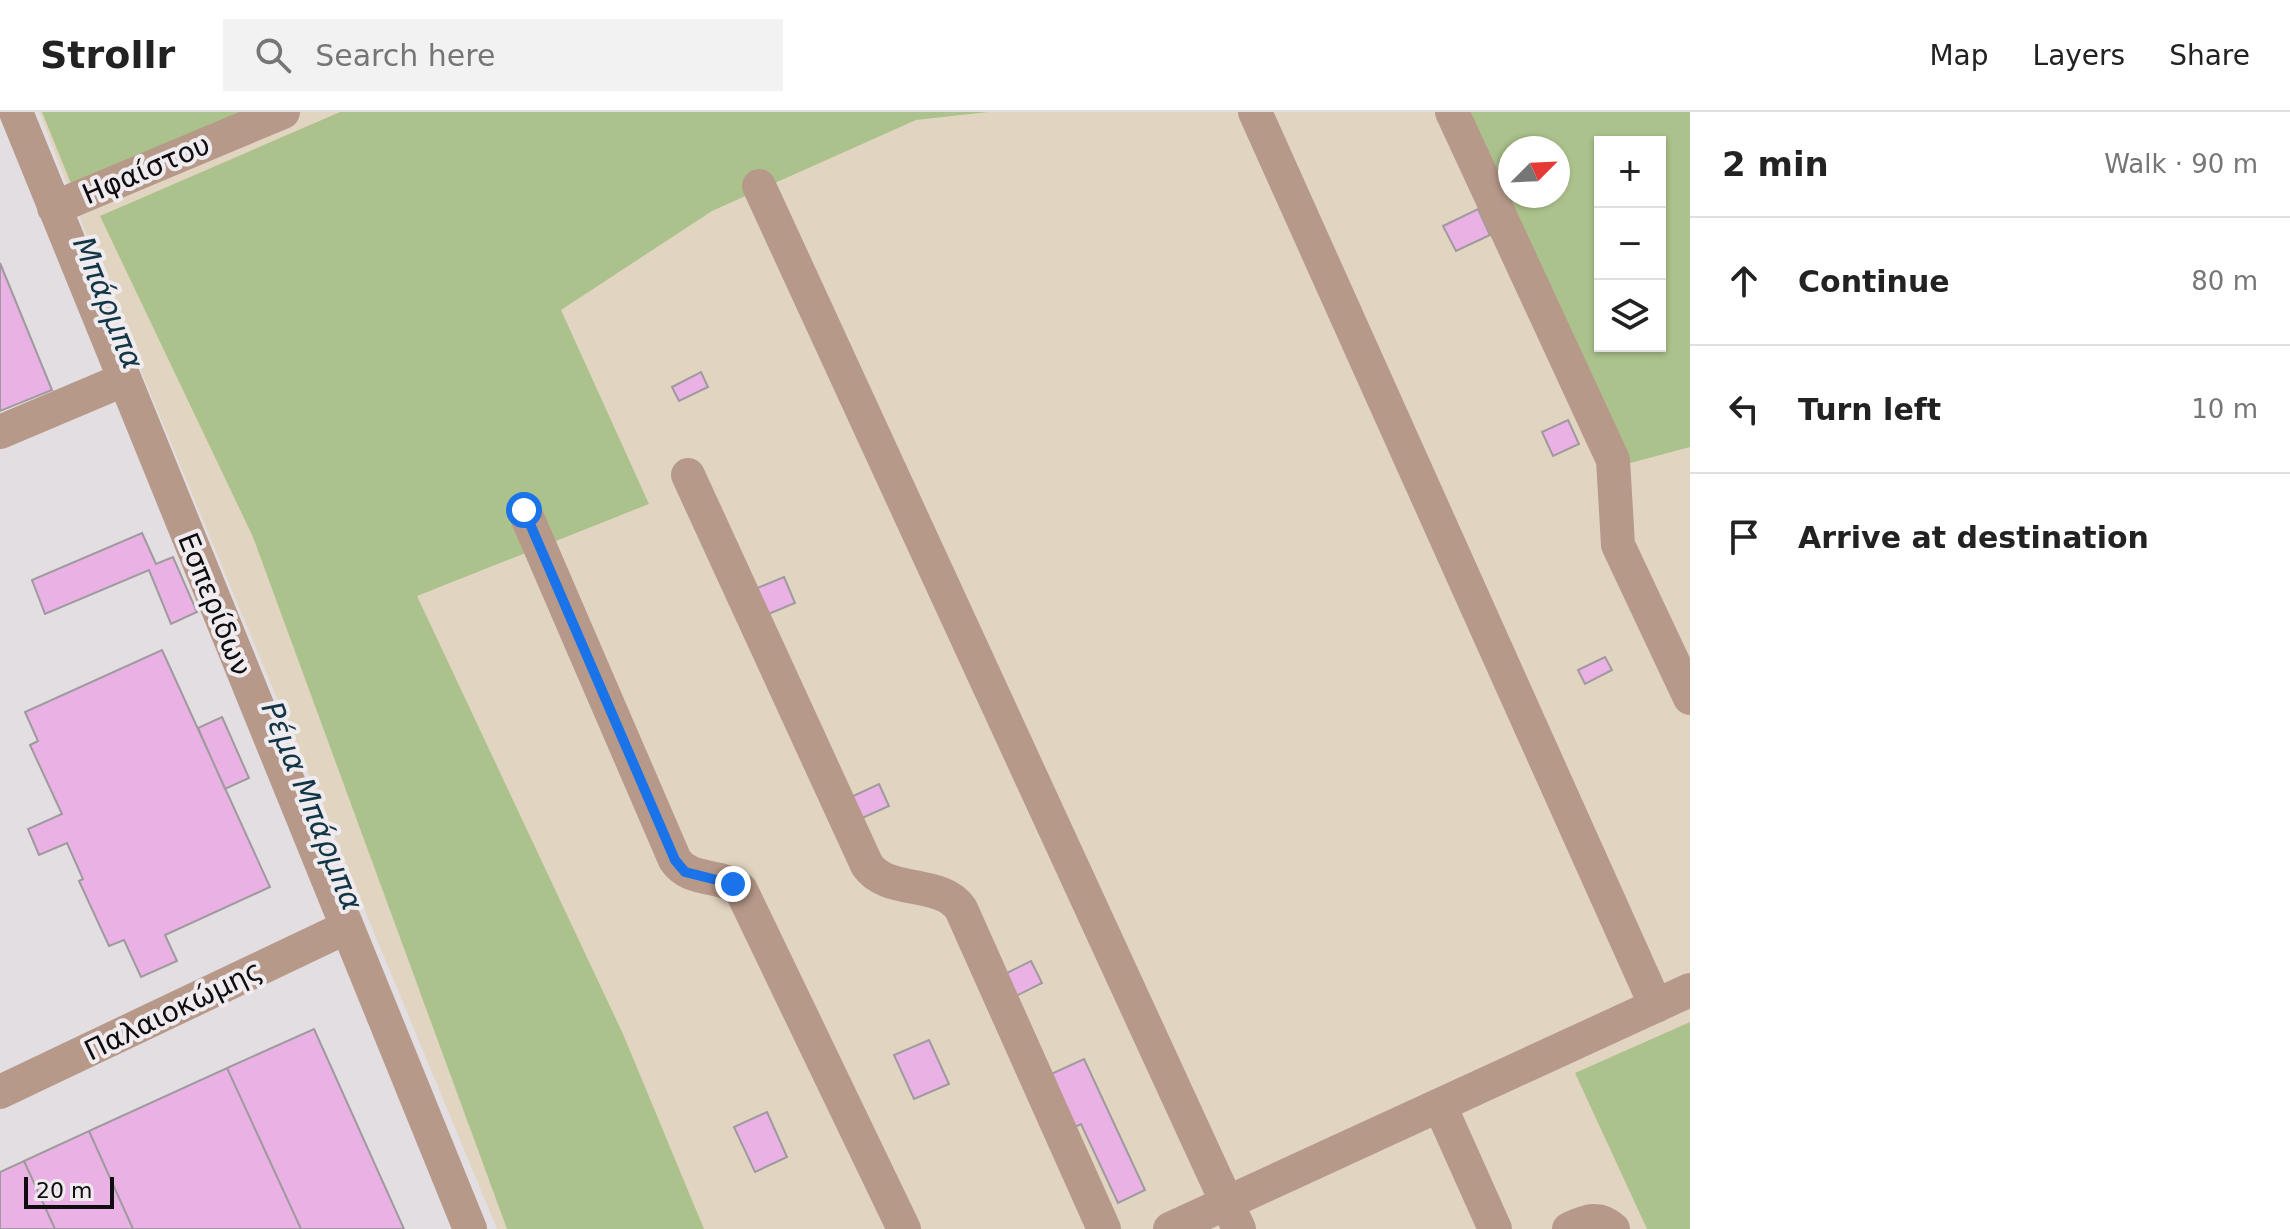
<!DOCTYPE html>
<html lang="en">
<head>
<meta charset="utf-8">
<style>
  :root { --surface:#fff; --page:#f2f2f2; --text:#222; --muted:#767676; --line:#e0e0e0 }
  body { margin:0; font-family:"DejaVu Sans",sans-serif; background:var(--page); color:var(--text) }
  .controls { position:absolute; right:24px; top:24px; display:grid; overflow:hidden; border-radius:0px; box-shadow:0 2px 6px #0004 }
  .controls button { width:72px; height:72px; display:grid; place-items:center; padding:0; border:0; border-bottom:2px solid var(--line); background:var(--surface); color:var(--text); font:40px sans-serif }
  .compass { position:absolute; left:1498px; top:24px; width:72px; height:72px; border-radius:50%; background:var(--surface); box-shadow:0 2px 6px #0004; rotate:66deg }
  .scale { position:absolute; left:24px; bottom:20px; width:90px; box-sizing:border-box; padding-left:8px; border:4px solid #0f0d0f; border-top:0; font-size:22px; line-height:28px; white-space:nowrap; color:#0f0d0f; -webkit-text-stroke:6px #f0ebef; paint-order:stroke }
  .stop { position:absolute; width:24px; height:24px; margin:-18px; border:6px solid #1a73e8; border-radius:50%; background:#fff }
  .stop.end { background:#1a73e8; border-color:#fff; box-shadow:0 2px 8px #0008 }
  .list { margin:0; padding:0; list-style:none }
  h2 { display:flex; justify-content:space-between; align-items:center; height:104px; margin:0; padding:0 32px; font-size:34px }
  h2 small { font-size:26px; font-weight:400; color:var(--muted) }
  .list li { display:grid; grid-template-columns:52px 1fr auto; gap:24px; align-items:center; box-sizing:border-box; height:128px; padding:0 32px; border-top:2px solid var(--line) }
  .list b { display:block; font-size:30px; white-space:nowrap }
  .list em { font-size:26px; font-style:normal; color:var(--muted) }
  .icon { flex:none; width:44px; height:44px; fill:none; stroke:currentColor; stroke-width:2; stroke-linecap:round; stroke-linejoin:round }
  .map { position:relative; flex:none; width:1690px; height:1117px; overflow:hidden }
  header { display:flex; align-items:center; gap:48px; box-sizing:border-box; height:112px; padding:0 40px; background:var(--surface); border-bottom:2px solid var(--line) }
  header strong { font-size:38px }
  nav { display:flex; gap:44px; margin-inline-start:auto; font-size:28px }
  .search { width:560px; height:72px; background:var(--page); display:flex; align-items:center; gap:20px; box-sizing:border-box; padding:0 28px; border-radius:0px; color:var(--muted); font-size:30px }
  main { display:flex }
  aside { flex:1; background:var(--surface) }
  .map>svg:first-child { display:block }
  .industrial { fill:#e1d4c1; fill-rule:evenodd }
  .green { fill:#acc28c; fill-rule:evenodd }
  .building { fill:#eab2e4; stroke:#9e9a9d; stroke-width:2 }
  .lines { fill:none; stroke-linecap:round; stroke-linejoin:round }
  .minor { stroke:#b7998a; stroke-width:34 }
  .route { stroke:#1a73e8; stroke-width:10 }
  .labels { text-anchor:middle; stroke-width:8; stroke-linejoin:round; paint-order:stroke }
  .street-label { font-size:28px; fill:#0f0d0f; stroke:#f0ebef }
  .water-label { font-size:30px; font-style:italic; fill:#123645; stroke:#f0ebef }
</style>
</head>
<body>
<header>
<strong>Strollr</strong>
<div class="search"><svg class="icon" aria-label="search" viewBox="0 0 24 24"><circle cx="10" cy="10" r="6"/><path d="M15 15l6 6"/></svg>Search here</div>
<nav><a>Map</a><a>Layers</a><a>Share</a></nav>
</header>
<main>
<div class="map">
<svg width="1690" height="1117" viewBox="0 0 1690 1117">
  <rect width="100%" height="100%" fill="#e3dee2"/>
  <path class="industrial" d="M 39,0 L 1690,0 L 1690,1117 L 497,1117 L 117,201 ZM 1600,30 L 1660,30 L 1660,234 L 1600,234 ZM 1510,36 L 1558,36 L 1558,84 L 1510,84 Z"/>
  <path class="green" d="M 42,0 L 245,0 L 72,74 Z
    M 340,0 L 988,0 L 916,8 L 712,99 L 561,198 L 649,392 L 417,484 L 623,922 L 704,1117 L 507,1117 L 253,425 L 100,104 Z
    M 1455,0 L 1690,0 L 1690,335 L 1619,354 ZM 1600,30 L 1660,30 L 1660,234 L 1600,234 ZM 1510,36 L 1558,36 L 1558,84 L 1510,84 Z
    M 1690,910 L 1690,1117 L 1647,1117 L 1575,961 Z"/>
  <path class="building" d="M 1478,97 L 1490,123 L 1456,139 L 1443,114 Z
    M 0,151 L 52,278 L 0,299 Z
    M 701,260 L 708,275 L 679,289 L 672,275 Z
    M 1568,308 L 1579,332 L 1553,344 L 1542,320 Z
    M 142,421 L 156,452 L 173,445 L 197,500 L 171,512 L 149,458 L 45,502 L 32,468 Z
    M 784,465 L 795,491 L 761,505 L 750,479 Z
    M 162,538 L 270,775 L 165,823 L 177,849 L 141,865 L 124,828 L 109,834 L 79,769 L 83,767 L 67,731 L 39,743 L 28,717 L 62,702 L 30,633 L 38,629 L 25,600 Z
    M 1605,545 L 1612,558 L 1585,572 L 1578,558 Z
    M 222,605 L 249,666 L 225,677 L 198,616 Z
    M 879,672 L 889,694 L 860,707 L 851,685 Z
    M 1031,849 L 1042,871 L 1016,884 L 1005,862 Z
    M 314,917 L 404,1117 L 301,1117 L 227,956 Z
    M 929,928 L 949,972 L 914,987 L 894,943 Z
    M 1084,947 L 1145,1078 L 1118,1091 L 1081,1012 L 1073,1016 L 1049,963 Z
    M 227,956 L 301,1117 L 133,1117 L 89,1019 Z
    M 767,1000 L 787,1045 L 755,1060 L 734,1015 Z
    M 89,1019 L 133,1117 L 55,1117 L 24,1049 Z
    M 24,1049 L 55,1117 L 0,1117 L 0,1060 Z"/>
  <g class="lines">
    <path class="minor" d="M 16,0 L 470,1117
      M 1255,0 L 1656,894
      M 1452,0 L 1613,348 L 1618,433 L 1690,586
      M 759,74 L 1239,1117
      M 54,96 L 283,0
      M 0,320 L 123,268
      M 688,363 L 867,753 C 887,783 941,767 961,797 L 1104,1117
      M 524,398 L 675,748 C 690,771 722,761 741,778 L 904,1117
      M 0,980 L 347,815
      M 1440,994 L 1495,1117
      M 1170,1117 L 1690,878
      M 1569,1117 C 1585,1110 1598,1103 1613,1117"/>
  </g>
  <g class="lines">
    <path class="route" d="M 524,398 L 675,748 L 685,760 L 733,772"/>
  </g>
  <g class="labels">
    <g class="street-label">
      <text transform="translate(146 57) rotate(-23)" y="10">Ηφαίστου</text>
      <text transform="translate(215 492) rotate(68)" y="10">Εσπερίδων</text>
      <text transform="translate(173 898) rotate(-26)" y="10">Παλαιοκώμης</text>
    </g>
    <g class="water-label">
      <text transform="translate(108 191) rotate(68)" y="10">Μπάρμπα</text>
      <text transform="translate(312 694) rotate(68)" y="10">Ρέμα Μπάρμπα</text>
    </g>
  </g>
</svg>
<div class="controls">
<button>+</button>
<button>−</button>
<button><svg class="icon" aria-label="layers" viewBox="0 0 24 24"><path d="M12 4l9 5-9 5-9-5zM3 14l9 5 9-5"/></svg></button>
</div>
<svg class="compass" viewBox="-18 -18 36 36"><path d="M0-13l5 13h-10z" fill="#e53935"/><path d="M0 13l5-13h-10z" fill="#767676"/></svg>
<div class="scale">20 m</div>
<div class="stop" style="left:524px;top:398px"></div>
<div class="stop end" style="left:733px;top:772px"></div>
</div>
<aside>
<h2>2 min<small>Walk · 90 m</small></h2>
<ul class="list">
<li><svg class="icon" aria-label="ahead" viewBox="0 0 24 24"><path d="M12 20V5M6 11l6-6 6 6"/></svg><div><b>Continue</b></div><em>80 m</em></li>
<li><svg class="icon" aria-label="left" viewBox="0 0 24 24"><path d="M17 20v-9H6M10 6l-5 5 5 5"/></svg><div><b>Turn left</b></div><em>10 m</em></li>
<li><svg class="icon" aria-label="arrive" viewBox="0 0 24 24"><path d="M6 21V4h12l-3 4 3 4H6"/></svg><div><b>Arrive at destination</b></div></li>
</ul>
</aside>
</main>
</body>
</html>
